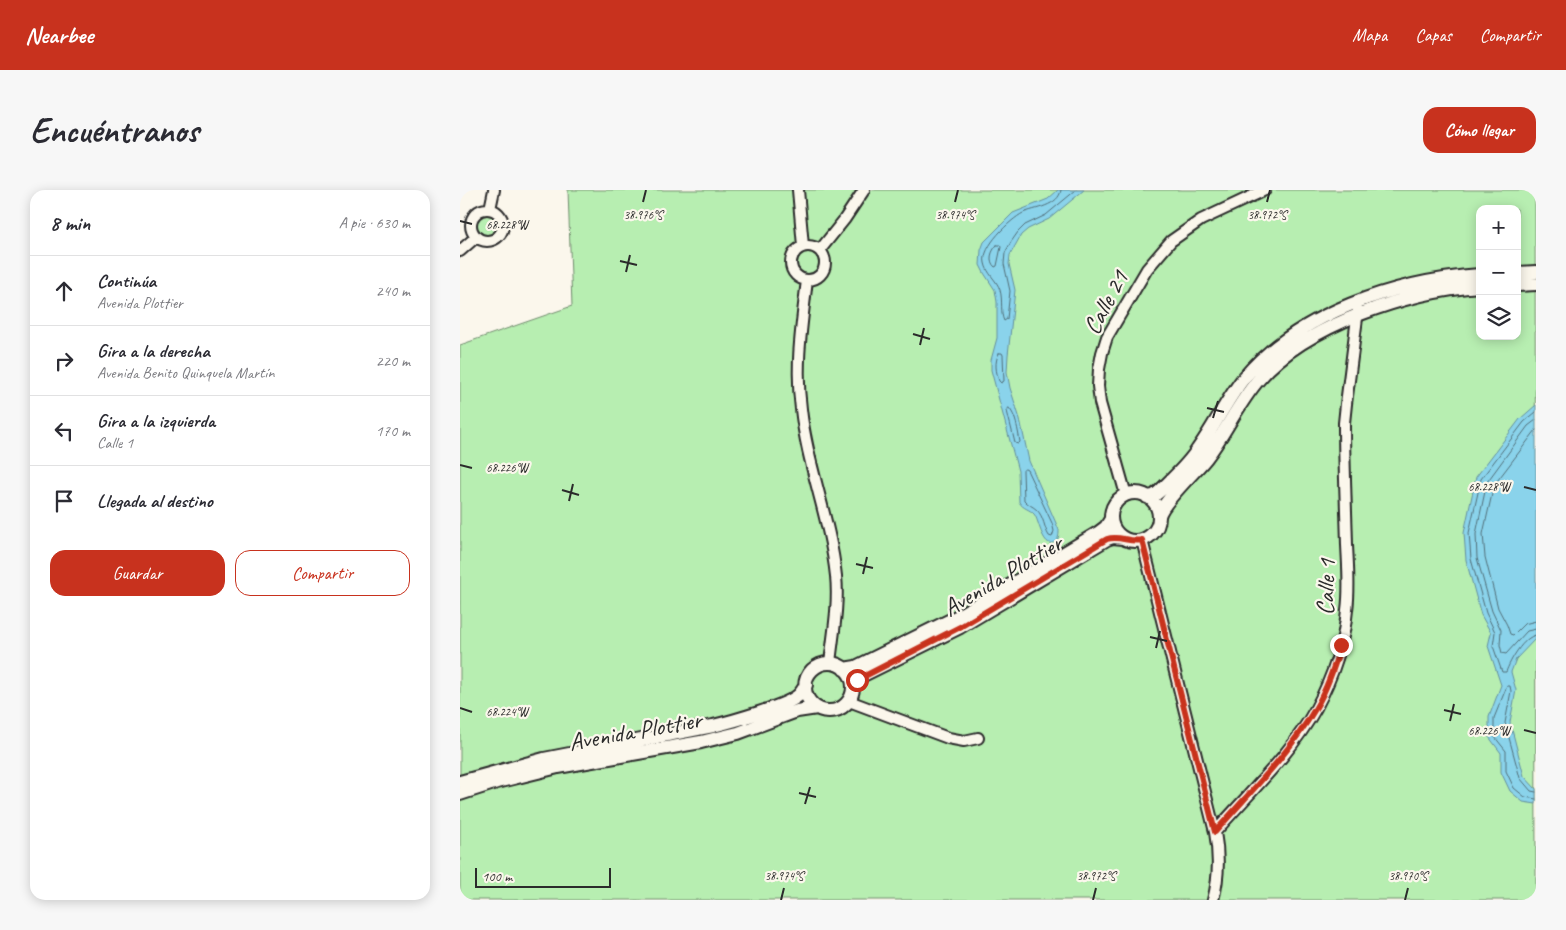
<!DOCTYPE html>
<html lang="es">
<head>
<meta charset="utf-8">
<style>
  :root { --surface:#fff; --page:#f7f7f7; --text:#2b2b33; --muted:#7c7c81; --line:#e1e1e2; --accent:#c8321e }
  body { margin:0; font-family:Caveat,sans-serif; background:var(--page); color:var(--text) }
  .controls { position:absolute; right:15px; top:15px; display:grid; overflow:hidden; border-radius:10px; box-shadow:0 2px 12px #0003 }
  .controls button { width:45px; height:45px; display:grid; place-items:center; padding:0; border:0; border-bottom:1px solid var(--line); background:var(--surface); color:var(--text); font:25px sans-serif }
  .scale { position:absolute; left:15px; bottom:12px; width:136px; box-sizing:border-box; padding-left:5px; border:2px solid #2b2b2b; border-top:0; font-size:14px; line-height:18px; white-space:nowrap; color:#2b2b2b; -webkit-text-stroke:4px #fbf7ec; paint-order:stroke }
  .stop { position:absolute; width:15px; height:15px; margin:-11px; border:4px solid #c8321e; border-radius:50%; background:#fff }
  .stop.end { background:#c8321e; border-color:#fff; box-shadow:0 1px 5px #0008 }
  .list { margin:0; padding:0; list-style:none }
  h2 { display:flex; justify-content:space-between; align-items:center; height:65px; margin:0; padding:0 20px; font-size:21px }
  h2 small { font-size:16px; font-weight:400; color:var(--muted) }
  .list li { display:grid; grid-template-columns:32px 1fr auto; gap:15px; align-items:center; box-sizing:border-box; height:70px; padding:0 20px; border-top:1px solid var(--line) }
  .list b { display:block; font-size:19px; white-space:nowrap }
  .list p { margin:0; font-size:16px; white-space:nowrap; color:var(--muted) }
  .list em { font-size:16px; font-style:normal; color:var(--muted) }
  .actions { display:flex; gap:10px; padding:15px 20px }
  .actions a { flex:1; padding:11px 0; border:1px solid var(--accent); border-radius:15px; text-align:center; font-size:18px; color:var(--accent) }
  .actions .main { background:var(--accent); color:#fff }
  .icon { flex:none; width:28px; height:28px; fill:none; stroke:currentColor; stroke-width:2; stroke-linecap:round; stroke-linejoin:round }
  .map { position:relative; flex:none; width:1076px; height:710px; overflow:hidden; border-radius:15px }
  header { display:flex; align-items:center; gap:30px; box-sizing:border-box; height:70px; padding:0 25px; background:var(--accent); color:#fff }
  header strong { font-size:24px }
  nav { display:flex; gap:28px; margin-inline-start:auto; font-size:18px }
  .intro { display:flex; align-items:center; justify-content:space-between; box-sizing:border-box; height:120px; padding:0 30px }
  h1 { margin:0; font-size:35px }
  .button { padding:12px 22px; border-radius:15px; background:var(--accent); color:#fff; font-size:18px; font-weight:700 }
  main { display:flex; gap:30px; padding:0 30px }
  aside { flex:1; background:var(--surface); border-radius:15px; box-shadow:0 2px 12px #0003 }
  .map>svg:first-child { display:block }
  .green { fill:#b7eeb1; stroke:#718c6e; fill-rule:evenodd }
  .water { fill:#8ad3eb; stroke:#64909e }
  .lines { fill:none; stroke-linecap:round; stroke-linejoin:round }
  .shore { stroke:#516e78; stroke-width:1 }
  .minor-casing { stroke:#2b2b2b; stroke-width:14 }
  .tertiary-casing { stroke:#2b2b2b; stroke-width:16 }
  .minor { stroke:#fbf7ec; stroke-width:10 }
  .tertiary { stroke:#fbf7ec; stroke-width:12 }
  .route { stroke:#c8321e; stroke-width:6 }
  .ticks { fill:none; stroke:#2b2b2b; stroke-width:2 }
  .labels { text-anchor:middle; stroke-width:4.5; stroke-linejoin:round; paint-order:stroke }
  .street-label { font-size:25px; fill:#2b2b2b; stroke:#fbf7ec }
  .ticks-label { font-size:12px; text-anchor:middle; fill:#2b2b2b; stroke:#fbf7ec; stroke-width:4.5; stroke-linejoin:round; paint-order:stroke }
</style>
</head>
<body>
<header>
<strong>Nearbee</strong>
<nav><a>Mapa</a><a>Capas</a><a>Compartir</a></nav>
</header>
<div class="intro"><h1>Encuéntranos</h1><a class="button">Cómo llegar</a></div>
<main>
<aside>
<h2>8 min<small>A pie · 630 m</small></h2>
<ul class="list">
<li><svg class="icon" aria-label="ahead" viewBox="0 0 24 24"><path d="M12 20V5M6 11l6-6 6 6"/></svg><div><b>Continúa</b><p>Avenida Plottier</p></div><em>240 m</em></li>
<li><svg class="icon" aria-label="right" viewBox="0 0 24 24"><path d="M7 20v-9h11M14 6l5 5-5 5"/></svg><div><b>Gira a la derecha</b><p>Avenida Benito Quinquela Martín</p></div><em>220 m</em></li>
<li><svg class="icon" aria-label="left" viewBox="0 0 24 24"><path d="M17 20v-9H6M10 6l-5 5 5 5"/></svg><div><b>Gira a la izquierda</b><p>Calle 1</p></div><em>170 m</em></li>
<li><svg class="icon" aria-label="arrive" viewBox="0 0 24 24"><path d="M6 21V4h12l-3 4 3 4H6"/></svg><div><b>Llegada al destino</b></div></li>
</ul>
<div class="actions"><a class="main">Guardar</a><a>Compartir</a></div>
</aside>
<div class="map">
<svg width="1076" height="710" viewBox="0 0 1076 710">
  <rect width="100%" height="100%" fill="#fbf7ec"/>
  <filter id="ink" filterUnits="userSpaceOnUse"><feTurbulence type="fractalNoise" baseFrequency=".02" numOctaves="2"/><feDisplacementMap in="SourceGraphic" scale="10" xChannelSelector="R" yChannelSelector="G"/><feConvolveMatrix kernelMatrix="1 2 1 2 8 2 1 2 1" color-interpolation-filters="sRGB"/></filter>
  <g filter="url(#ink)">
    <path class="green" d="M 108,0 L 1075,0 L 1076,710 L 0,710 L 0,155 L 112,116 ZM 1020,19 L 1057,19 L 1057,146 L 1020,146 Z
      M16 35a11 11 0 1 1 22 0a11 11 0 1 1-22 0Z"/>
    <path class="water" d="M 598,0 L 624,0 L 589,29 L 568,39 L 561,45 L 550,65 L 549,74 L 555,100 L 548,165 L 547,182 L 550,198 L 560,229 L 569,271 L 599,340 C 599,344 599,348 596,351 C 583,362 579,329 574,324 C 570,319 563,319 559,312 L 558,281 L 531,180 L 531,170 L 537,148 L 537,112 L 535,100 L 524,83 L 520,75 L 521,60 L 524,52 L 553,23 L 588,9 Z
      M 1076,215 L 1076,448 L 1056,469 L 1051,482 L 1056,500 L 1050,532 L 1064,586 L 1076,599 L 1076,614 L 1063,612 L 1050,601 L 1041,582 L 1041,563 L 1029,547 L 1029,527 L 1041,495 L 1028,456 L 1031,443 L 1021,425 L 1006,370 L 1004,343 L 1016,287 L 1060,229 Z"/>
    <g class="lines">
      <path class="shore" d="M 601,0 C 599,16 575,18 563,23 C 550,30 521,57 525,73 C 527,84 537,90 540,100 C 543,110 540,123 544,131 L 547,129 L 550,101 L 544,74 L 545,63 L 551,52 L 558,42 L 565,35 L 586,25 L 616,0
        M 537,55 L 540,55 L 541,57 L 537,76 L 535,77 C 528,71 531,61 537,55 Z
        M 539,163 L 542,163 L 543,165 L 544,191 L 541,193 L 539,191 C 536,181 534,173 539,163 Z
        M 549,218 C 556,225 558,241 560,252 L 558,254 L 555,253 L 547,221 Z
        M 1076,222 L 1064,232 L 1021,289 L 1009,343 L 1011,369 L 1026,423 L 1035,442 L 1033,456 L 1042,482 L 1046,482 C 1050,471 1063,447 1076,445
        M 1076,230 L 1068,236 L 1027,292 L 1016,344 L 1017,368 L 1032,421 L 1041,440 L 1040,455 L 1042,463 L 1046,464 L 1067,441 L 1076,439
        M 1076,240 L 1034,295 L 1023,344 L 1025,367 L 1038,418 L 1047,435 L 1050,444 L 1053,445 L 1064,434 L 1076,431
        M 565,279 L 567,280 L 592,333 L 594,341 L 592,347 L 589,346 C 584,338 584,327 577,320 C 573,316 568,315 564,310 L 563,281 Z
        M 1076,602 L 1071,601 L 1060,588 L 1045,533 L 1051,501 L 1050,496 L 1047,496 L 1034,528 L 1034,546 L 1046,561 L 1046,581 L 1054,598 L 1065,607 L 1076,609"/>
      <defs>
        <path id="minor" d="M 338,0 L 343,56
          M11 35a16 16 0 1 1 32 0a16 16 0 1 1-32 0Z
          M 30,19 L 34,0
          M331 73a17 17 0 1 1 34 0a17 17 0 1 1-34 0Z
          M 360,60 L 384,30 L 404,0
          M 0,61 L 16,47
          M 347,90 C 342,133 335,175 341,219 C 347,275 370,329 376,386 C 379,415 373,445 370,473
          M 666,305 L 640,213 L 638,196 L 639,179 L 642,163 L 647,147 L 687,79 L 711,51 L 741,30 L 805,0
          M 682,350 L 755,642 C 759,664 759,688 753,710
          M 389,511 L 488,548 L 504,551 L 518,548
          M 755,642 C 790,602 831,564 856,518 C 872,488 884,454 887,420 C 890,399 888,377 887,355 C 886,315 884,274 884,233 L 886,214 L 898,120"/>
        <path id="tertiary" d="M 1057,83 L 1076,82
          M 1057,95 L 1076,94
          M651 327a24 24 0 1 1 48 0a24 24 0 1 1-48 0Z
          M 687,307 L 694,306 L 700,301 C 713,288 728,275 738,259 C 754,237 766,211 783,189 C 838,123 936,91 1020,85
          M 699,326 C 702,312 735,282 746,268 C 766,242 778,213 799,189 C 846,134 950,101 1020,96
          M345 497a24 24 0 1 1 48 0a24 24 0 1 1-48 0Z
          M 384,479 L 396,477 L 495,428 L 638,343 L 646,337 L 651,329
          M 393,496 L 397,490 L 403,485 L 500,437 L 647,349 L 653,347 L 663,348
          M 0,592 L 84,569 L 253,536 C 270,532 328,516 339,505 C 342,502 344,498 346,495
          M 0,604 L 37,592 L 98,577 L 241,552 L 278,543 L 337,521 L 357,518"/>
      </defs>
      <use href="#minor" class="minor-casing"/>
      <use href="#tertiary" class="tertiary-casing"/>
      <use href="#minor" class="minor"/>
      <use href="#tertiary" class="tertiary"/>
    </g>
  </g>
  <g class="lines" filter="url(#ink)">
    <path class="route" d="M 397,490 L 500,437 L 647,349 C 660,345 669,353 682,350 L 755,642 C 790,602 828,565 855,519 C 867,499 874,477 881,455"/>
  </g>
  <path class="ticks" d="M 183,12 L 186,0M 495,12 L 498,0M 807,12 L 810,0M 0,31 L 12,34M 160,71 L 177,75M 166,82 L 170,65M 453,144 L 470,149M 460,155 L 464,138M 747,218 L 764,222M 753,228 L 758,211M 0,275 L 12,278M 1064,297 L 1076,300M 102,300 L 119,305M 109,311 L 113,294M 396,374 L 413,378M 403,384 L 407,367M 690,447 L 707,451M 696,458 L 700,441M 0,518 L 12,522M 984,520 L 1001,524M 990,531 L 994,514M 1064,540 L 1076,543M 339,603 L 356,607M 345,614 L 350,597M 321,710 L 324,698M 633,710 L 636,698M 945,710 L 948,698"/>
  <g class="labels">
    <g class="street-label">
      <text transform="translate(645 112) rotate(-62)" y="9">Calle 21</text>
      <text transform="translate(542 385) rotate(-31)" y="9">Avenida Plottier</text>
      <text transform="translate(865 397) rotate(-88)" y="9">Calle 1</text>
      <text transform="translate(175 540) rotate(-10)" y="9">Avenida Plottier</text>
    </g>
  </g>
  <g class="ticks-label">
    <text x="183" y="29">38.976°S</text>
    <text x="495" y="29">38.974°S</text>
    <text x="807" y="29">38.972°S</text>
    <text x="47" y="39">68.228°W</text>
    <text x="47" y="282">68.226°W</text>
    <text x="1029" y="301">68.228°W</text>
    <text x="47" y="526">68.224°W</text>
    <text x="1029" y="545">68.226°W</text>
    <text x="324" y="690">38.974°S</text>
    <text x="636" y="690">38.972°S</text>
    <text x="948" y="690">38.970°S</text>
  </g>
</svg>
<div class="controls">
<button>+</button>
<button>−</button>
<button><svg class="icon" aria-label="layers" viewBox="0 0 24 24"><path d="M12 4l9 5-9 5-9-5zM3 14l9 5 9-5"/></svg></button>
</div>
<div class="scale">100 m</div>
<div class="stop" style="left:397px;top:490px"></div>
<div class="stop end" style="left:881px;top:455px"></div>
</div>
</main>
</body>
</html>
